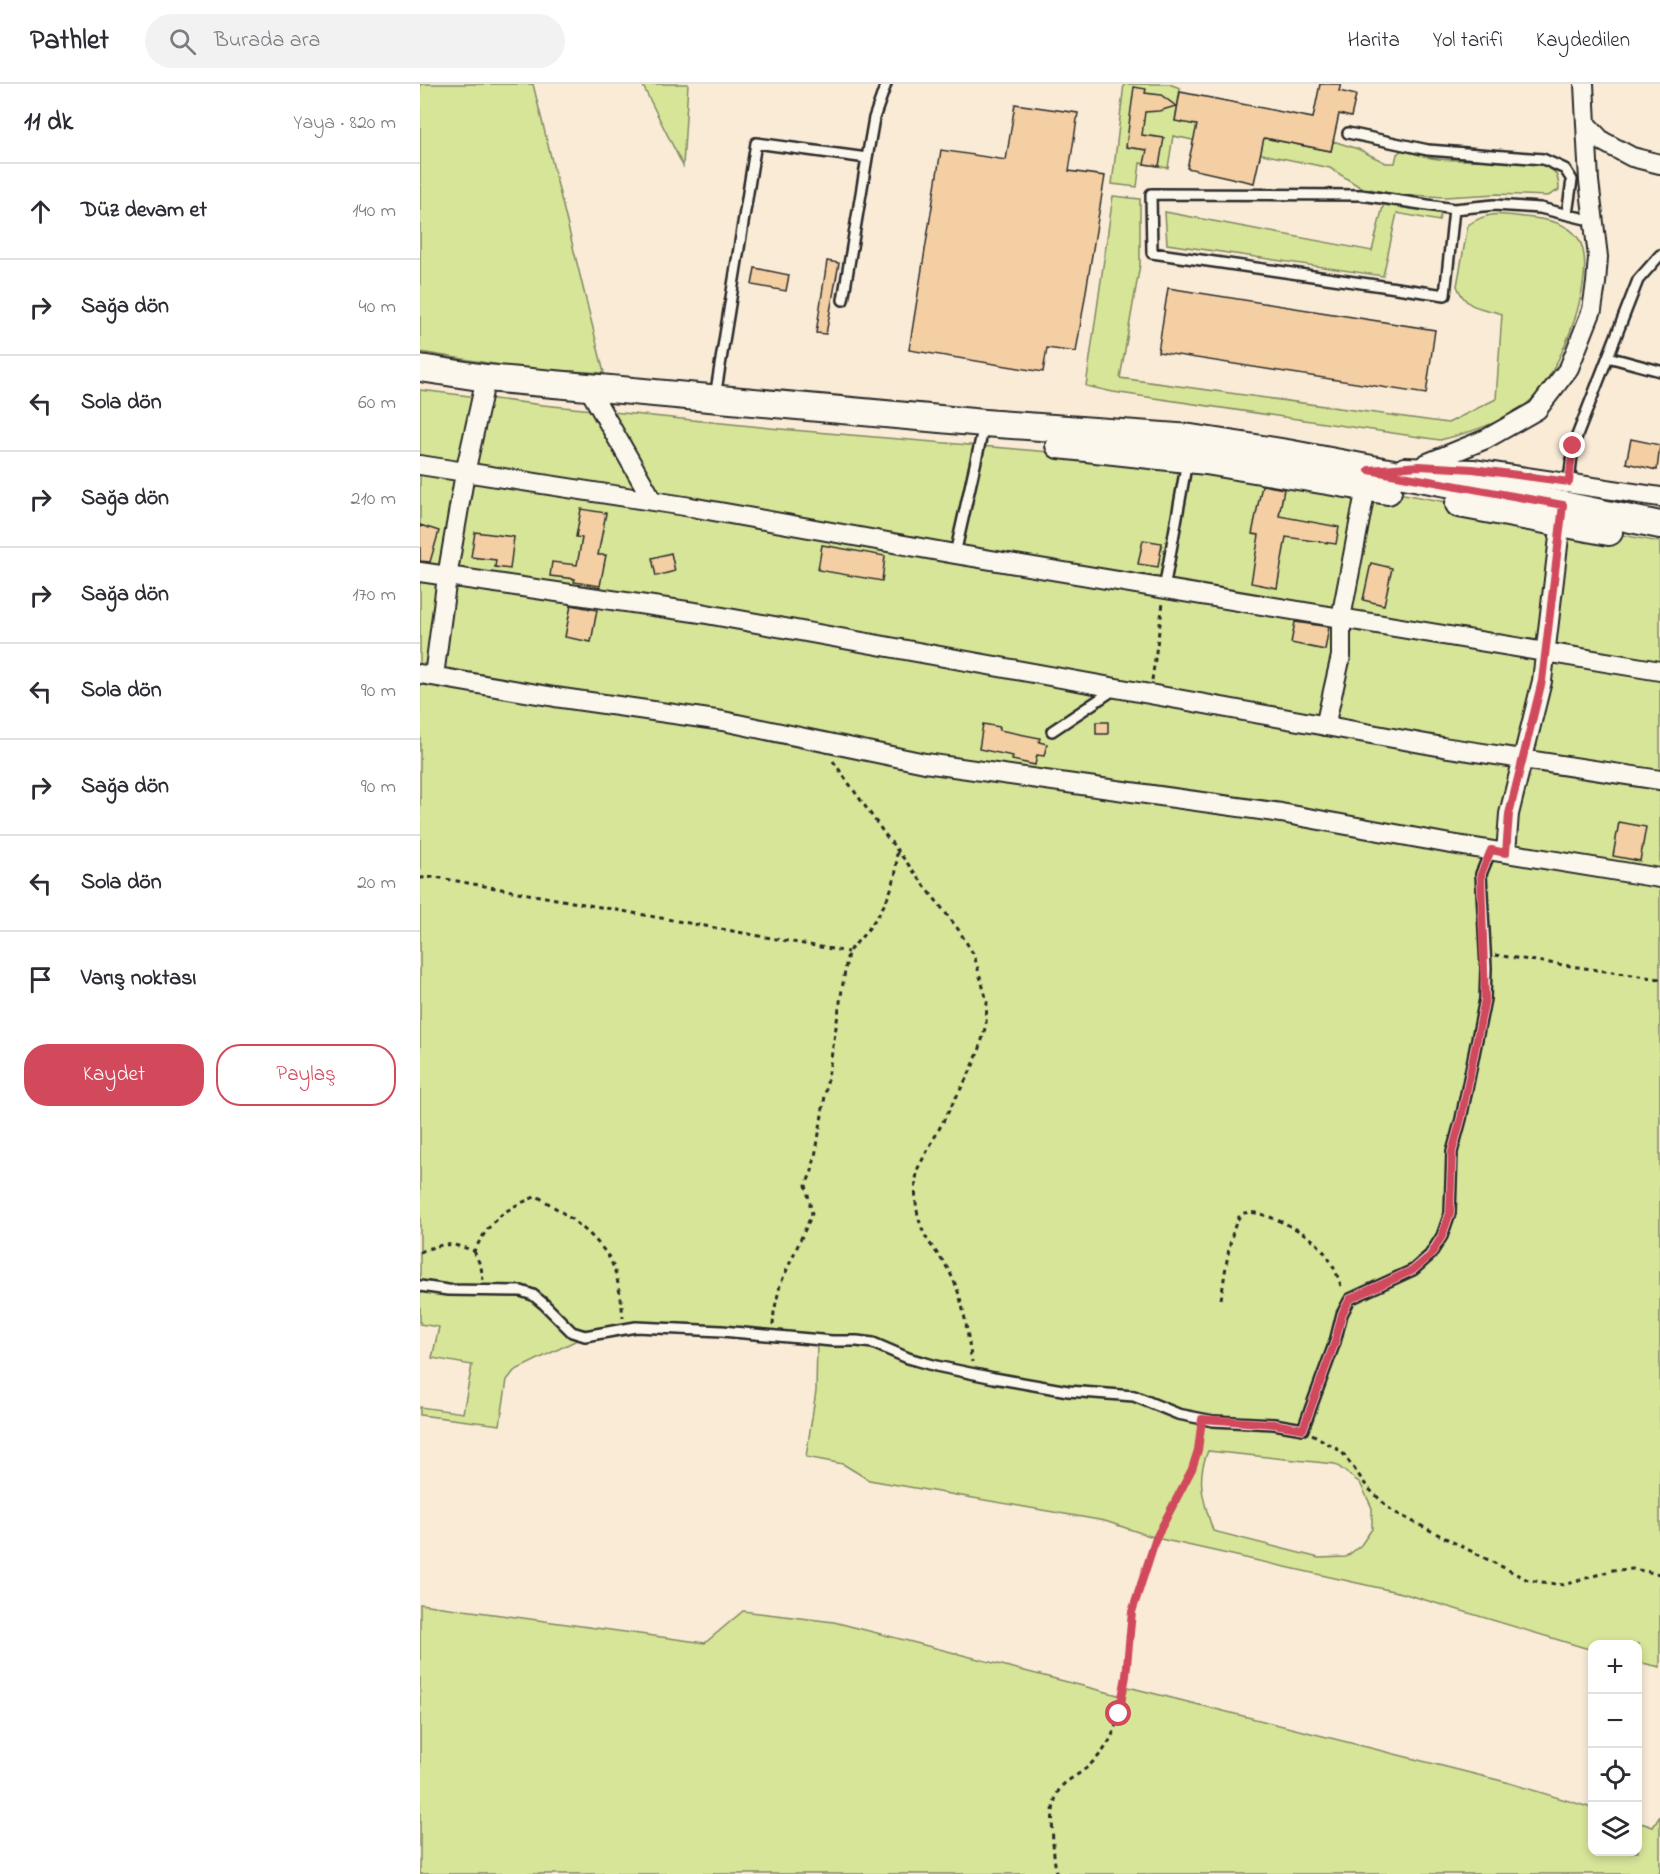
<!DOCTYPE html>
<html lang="tr">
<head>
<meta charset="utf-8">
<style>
  :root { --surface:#fff; --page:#f2f2f3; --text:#2b2b33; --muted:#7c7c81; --line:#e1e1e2; --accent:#d1495b }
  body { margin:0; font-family:"Indie Flower",sans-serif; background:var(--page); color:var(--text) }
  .controls { position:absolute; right:18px; bottom:18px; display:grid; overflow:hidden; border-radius:12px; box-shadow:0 3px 9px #0003 }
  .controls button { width:54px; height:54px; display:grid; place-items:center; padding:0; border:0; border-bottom:2px solid var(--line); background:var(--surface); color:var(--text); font:30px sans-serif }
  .stop { position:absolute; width:18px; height:18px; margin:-14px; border:4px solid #d1495b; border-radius:50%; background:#fff }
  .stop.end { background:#d1495b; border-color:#fff; box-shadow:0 2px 6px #0008 }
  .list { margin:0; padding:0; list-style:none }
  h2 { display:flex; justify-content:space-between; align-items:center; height:78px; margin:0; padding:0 24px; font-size:26px }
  h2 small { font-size:20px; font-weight:400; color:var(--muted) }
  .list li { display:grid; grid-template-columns:39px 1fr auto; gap:18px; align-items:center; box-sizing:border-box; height:96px; padding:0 24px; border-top:2px solid var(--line) }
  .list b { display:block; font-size:22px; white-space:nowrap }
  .list em { font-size:20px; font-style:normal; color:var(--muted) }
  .actions { display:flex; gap:12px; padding:18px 24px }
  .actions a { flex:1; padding:14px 0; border:2px solid var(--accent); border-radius:24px; text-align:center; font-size:21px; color:var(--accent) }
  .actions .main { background:var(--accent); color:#fff }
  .icon { flex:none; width:33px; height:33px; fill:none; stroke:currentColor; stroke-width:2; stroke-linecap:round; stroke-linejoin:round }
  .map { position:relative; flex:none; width:1240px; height:1790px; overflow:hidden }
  header { display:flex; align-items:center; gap:36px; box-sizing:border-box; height:84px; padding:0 30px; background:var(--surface); border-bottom:2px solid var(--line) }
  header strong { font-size:28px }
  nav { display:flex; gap:33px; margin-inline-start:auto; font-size:21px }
  .search { width:420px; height:54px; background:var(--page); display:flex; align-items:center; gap:15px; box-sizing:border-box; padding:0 21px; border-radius:33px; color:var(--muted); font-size:22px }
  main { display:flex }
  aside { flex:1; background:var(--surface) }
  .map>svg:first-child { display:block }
  .green { fill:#d6e598; stroke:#808862; stroke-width:1.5; fill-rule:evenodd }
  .building { fill:#f3cfa3; stroke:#2b2b2b; stroke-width:1.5 }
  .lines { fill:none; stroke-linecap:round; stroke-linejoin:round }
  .service-casing { stroke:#2b2b2b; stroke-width:14 }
  .minor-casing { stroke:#2b2b2b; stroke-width:22 }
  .secondary-casing { stroke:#2b2b2b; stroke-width:30 }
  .path { stroke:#2b2b2b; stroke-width:3; stroke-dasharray:4.5 4.5; stroke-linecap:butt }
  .service { stroke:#fbf7ec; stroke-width:9 }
  .minor { stroke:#fbf7ec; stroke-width:18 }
  .secondary { stroke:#fbf7ec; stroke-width:26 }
  .route { stroke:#d1495b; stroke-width:8 }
</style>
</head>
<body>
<header>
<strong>Pathlet</strong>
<div class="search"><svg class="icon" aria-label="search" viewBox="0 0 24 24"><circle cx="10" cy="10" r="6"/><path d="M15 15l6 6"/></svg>Burada ara</div>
<nav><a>Harita</a><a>Yol tarifi</a><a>Kaydedilen</a></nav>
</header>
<main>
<aside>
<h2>11 dk<small>Yaya · 820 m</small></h2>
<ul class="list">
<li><svg class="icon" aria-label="ahead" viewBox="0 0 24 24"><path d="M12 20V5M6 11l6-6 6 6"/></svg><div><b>Düz devam et</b></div><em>140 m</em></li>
<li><svg class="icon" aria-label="right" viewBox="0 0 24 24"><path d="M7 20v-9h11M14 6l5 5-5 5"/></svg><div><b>Sağa dön</b></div><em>40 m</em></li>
<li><svg class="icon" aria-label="left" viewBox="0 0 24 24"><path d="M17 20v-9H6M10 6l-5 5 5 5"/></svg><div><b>Sola dön</b></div><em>60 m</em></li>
<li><svg class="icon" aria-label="right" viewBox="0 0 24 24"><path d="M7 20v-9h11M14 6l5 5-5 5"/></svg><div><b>Sağa dön</b></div><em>210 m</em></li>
<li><svg class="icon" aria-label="right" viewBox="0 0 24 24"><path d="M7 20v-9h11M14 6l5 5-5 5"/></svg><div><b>Sağa dön</b></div><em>170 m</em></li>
<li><svg class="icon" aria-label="left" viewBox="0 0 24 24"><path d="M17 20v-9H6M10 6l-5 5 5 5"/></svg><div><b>Sola dön</b></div><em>90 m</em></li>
<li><svg class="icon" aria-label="right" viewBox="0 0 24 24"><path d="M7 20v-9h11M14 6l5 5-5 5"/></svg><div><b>Sağa dön</b></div><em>90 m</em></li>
<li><svg class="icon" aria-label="left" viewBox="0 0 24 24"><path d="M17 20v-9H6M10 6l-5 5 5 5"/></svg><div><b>Sola dön</b></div><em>20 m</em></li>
<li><svg class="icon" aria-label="arrive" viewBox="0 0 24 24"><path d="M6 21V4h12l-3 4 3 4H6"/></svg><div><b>Varış noktası</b></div></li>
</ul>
<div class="actions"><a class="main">Kaydet</a><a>Paylaş</a></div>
</aside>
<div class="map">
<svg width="1240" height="1790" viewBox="0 0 1240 1790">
  <rect width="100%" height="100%" fill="#f9ebd6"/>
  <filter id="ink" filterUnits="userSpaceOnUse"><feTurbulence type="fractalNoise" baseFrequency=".0167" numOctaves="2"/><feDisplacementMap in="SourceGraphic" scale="12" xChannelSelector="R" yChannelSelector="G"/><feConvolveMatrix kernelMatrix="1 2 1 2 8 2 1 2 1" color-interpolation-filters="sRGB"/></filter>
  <g filter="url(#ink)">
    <path class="green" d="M 0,0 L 113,0 L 184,289 L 99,284 L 0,268 Z
      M 222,0 L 268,0 L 263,82 Z
      M 704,0 L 749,0 L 760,4 L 755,37 L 911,67 L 913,57 L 938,65 L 966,79 L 975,79 L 977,70 L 982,66 C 994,69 1007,74 1019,75 C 1044,78 1111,72 1131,85 C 1138,89 1139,98 1139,106 L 1128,112 L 1077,110 L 1025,113 L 973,110 L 940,103 L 910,84 L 753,52 L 748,84 L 720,79 L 717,103 L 692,100 Z
      M 693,112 L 720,115 L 720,181 L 700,294 L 1028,339 L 1076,315 L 1082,230 C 1061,223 1046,226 1037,202 L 1048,141 C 1069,127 1080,130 1104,133 C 1122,135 1147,137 1158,154 C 1181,188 1139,290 1112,315 C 1090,336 1049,349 1020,356 L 693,308 L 666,302 Z
      M 964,118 L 1021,129 L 1019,137 L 977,129 L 963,192 L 747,160 L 745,128 L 952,167 Z
      M 0,306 L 123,321 L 360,345 L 689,373 L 946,403 L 1240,458 L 1240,1583 L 1218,1578 L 1218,1560 L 1172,1560 L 1172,1566 L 982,1509 L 736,1454 L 685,1437 L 449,1396 L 423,1380 L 386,1373 L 396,1307 L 397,1257 L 250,1244 L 165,1252 L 94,1287 L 87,1296 L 80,1341 L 0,1331 L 0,1323 L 43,1329 L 52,1281 L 12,1274 L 19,1243 L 0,1240 ZM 788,1367 L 915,1380 L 940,1399 L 952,1424 L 952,1445 L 941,1461 L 926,1473 L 899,1474 L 793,1447 C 784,1418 775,1396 788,1367 Z
      M 0,1520 L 285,1559 L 323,1527 L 414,1538 L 702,1612 L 704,1602 L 1086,1698 L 1172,1724 L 1172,1768 L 1218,1768 L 1218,1738 L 1233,1743 L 1240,1732 L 1240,1790 L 0,1790 Z"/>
    <path class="building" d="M 900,0 L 921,0 L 919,7 L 936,11 L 931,33 L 919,30 L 911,67 L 844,54 L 834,99 L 767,84 L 777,41 L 755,37 L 760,8 L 893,34 Z
      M 714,3 L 726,5 L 725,9 L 741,11 L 756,22 L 739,27 L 725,28 L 722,51 L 744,54 L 739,82 L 724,80 L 727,66 L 706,63 Z
      M 595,20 L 658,29 L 649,87 L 685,92 L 656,268 L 627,264 L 623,288 L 489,266 L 521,66 L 586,76 Z
      M 407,177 L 419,179 L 406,250 L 396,249 Z
      M 335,184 L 369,191 L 366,207 L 332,201 Z
      M 748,204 L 1015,246 L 1006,310 L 738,268 Z
      M 1211,355 L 1240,361 L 1237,386 L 1206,379 Z
      M 842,401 L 864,405 L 859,432 L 919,443 L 916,460 L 866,453 L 857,504 L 831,499 L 839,451 L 832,450 Z
      M 161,425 L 186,429 L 178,471 L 186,471 L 180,502 L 154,498 L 155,495 L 130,492 L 132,478 L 157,481 L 162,454 L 156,453 Z
      M 0,441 L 19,447 L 10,478 L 0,477 Z
      M 55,448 L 94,453 L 90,485 L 75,483 L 76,476 L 51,473 Z
      M 723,456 L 742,459 L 738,483 L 718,480 Z
      M 402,461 L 465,472 L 462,497 L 398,486 Z
      M 251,469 L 255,487 L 236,492 L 232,474 Z
      M 951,479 L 972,484 L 964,521 L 943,516 Z
      M 151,521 L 177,526 L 171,558 L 145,553 Z
      M 875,538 L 909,543 L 905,566 L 871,559 Z
      M 676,638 L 688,638 L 688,650 L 676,650 Z
      M 563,640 L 580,643 L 579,646 L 620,654 L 619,658 L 627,660 L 624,672 L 617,671 L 615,681 L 592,676 L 593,672 L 559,665 Z
      M 1199,738 L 1226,743 L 1220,777 L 1193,772 Z"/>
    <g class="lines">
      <defs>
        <path id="service" d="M 928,49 L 1008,66 L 1123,75 L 1145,85 L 1152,96 L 1147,130
          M 1034,125 L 941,111 L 731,110 L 732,169 L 1025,211 L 1034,125 L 1074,121 L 1120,124 L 1174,137
          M 423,216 L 447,74
          M 1188,273 L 1240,287
          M 295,313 L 336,59 L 447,74 L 454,34 L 466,0
          M 1149,398 L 1153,362 L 1218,196 L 1240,171
          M 535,470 L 564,341
          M 744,505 L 767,377
          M 632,647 L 695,605
          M 0,1202 L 28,1206 L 101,1207 L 113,1211 L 124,1220 L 152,1248 L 165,1252 L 216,1243 L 302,1247 L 412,1257 L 437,1257 L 453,1259 L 488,1274 L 516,1282 L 574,1294 L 648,1307 L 714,1312 L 758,1330 L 793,1337 L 854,1340 L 883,1345 L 915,1258 L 922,1230 L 930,1215 L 993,1186 L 1010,1171 L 1022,1152 L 1030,1129 L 1032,1068 L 1041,1035 L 1065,915 L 1066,884 L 1061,790 L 1071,766"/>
        <path id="minor" d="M 1164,0 L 1166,40 L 1182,57 L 1212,73 L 1240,80
          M 168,303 L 233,417
          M 1005,380 L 1066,355 L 1117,326 L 1149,284 L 1172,226 L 1176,199 L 1178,173 L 1169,97 L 1166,40
          M 0,381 L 271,423 L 535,470 L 1240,587
          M 984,383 L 1053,385 L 1240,413
          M 0,488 L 281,529 L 1023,663 L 1240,696
          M 0,590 L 135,613 L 303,637 L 505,679 L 861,729 L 1025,759 L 1240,794
          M 14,592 L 27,493 L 45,389 L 66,294
          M 905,642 L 921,572 L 921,534 L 948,393
          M 1086,769 L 1089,730 L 1122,597 L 1142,428"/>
        <path id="secondary" d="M 0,284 L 66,294 L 168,303 L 564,339 L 771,354 L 867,369 L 1143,421 L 1240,441
          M 639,361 L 786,377 L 968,407
          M 1039,420 L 1189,448"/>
      </defs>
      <use href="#service" class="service-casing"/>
      <use href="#minor" class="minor-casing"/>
      <use href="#secondary" class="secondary-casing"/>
      <path class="path" d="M 732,596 L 743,519
        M 413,677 L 464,749 L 538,845 L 554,871 L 567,917 L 566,940 L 560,964 L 552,984 L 498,1084 C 493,1106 495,1134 507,1155 C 515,1168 526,1179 532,1193 C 545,1220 547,1250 552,1278
        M 0,794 L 15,793 L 428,868
        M 1075,871 L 1240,895
        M 54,1167 L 61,1183 L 63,1196
        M 0,1168 C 22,1159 31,1158 54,1167 C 72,1134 83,1126 117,1112 C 142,1128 171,1146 188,1172 C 197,1184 202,1219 203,1234
        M 801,1215 C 804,1199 810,1140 821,1131 C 833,1120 885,1148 895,1158 C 908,1170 918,1189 922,1206
        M 353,1241 L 354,1228 L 360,1201 L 392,1130 L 386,1101 L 392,1087 L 397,1062 L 428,868 C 448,847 466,825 474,796 C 477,787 476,777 477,768
        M 892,1350 L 922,1368 L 948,1404 L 972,1427 L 1108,1496 L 1144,1501 L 1193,1486 L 1213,1485 L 1240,1490
        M 636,1790 C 634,1769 628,1728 638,1708 C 643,1697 656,1693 665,1685 C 676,1676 688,1663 693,1649 C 708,1611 704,1568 712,1528 C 717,1506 728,1475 736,1454 C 752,1413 776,1392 781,1345"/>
      <use href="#service" class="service"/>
      <use href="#minor" class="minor"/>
      <use href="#secondary" class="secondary"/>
    </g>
  </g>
  <g class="lines" filter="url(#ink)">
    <path class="route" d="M 699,1630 L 706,1592 L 712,1528 L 736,1454 L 772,1385 L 778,1366 L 782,1335 L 854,1340 L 883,1345 L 915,1258 L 922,1230 L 930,1215 L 993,1186 L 1010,1172 L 1022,1152 L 1030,1129 L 1032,1068 L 1041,1035 L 1065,915 L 1061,790 L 1071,766 L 1086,769 L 1089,730 L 1122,597 L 1143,421 L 949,386 L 999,382 L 1053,385 L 1149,398 L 1153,362"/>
  </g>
</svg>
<div class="controls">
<button>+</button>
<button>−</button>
<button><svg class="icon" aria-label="locate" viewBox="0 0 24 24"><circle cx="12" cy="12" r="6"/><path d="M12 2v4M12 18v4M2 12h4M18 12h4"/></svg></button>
<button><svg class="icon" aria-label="layers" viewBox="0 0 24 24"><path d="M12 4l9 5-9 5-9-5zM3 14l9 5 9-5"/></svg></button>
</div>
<div class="stop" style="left:699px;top:1630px"></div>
<div class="stop end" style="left:1153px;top:362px"></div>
</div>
</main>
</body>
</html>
